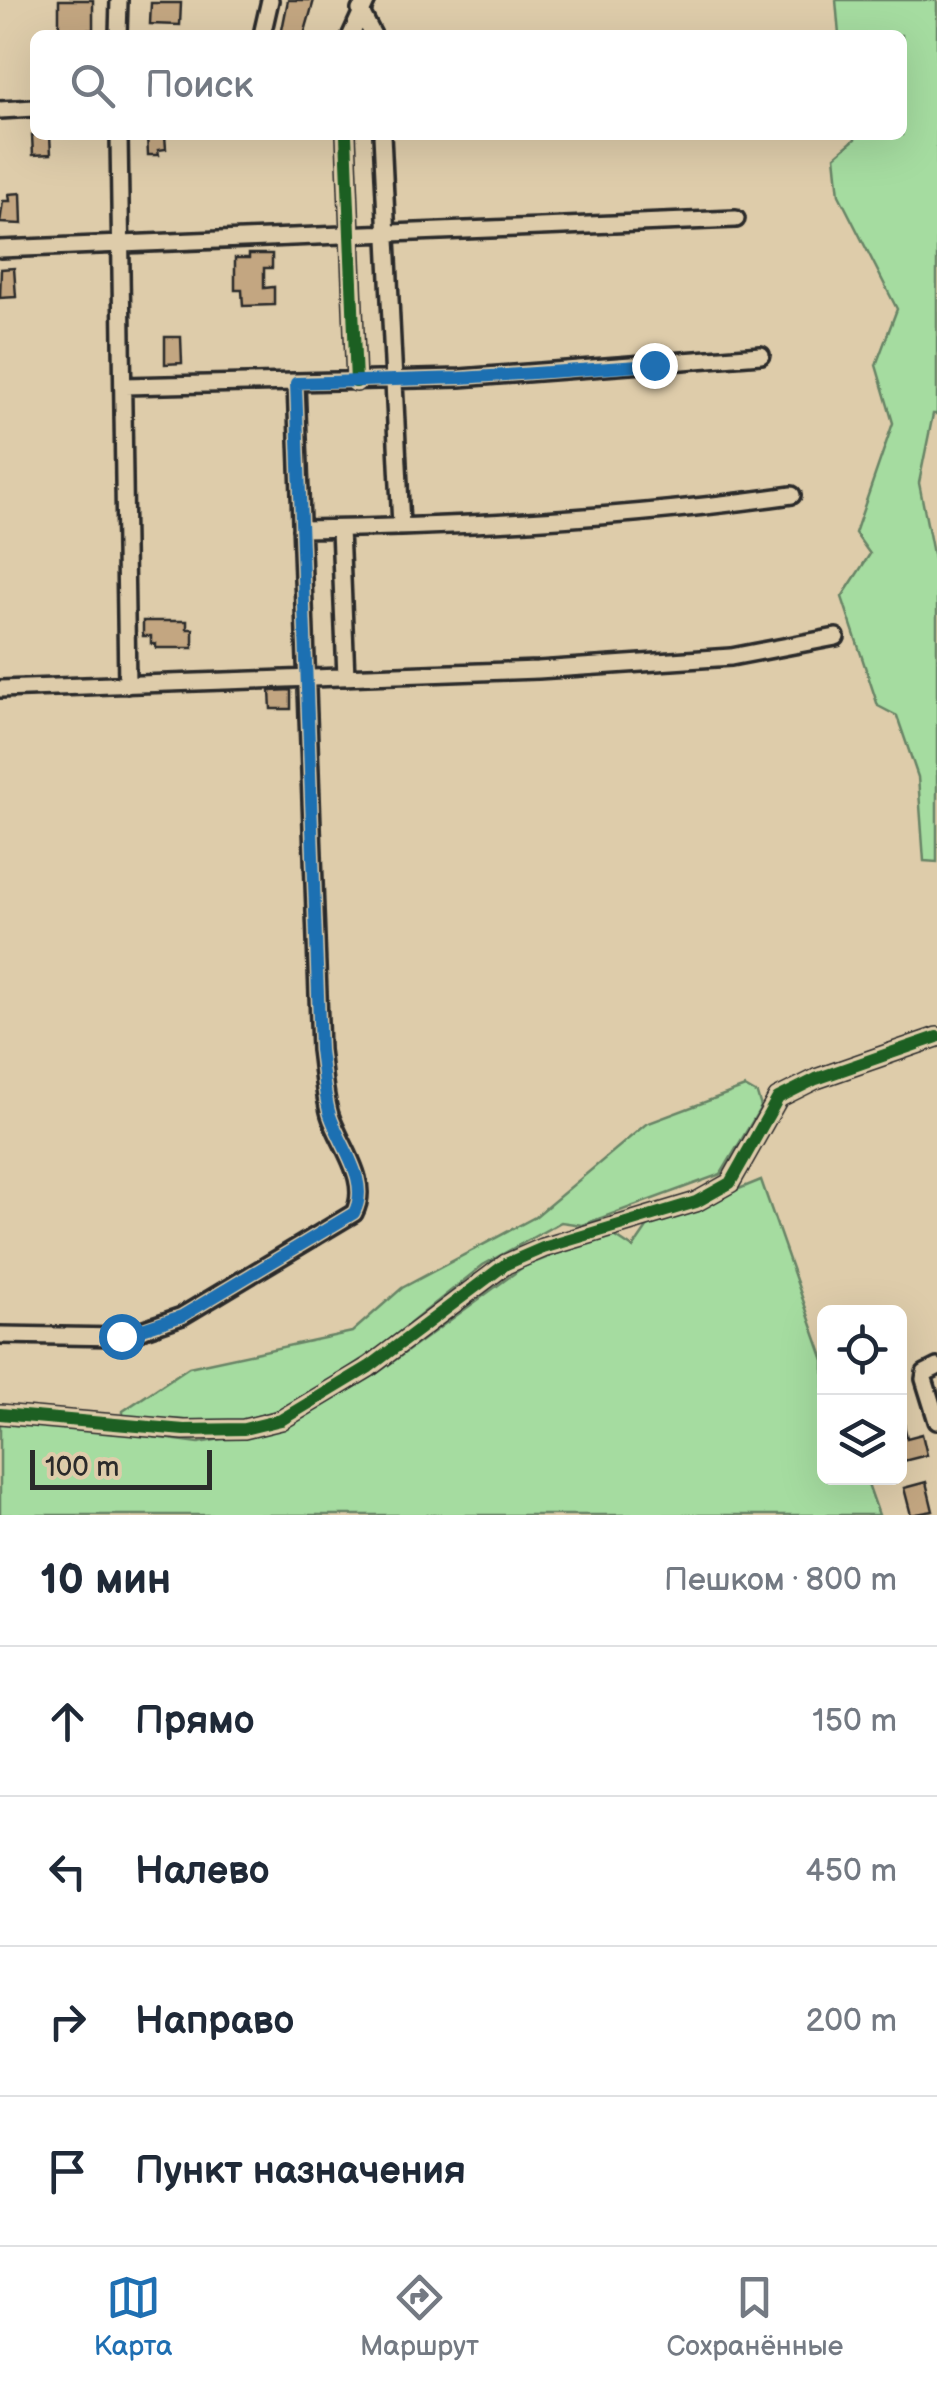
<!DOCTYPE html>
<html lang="ru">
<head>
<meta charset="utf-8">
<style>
  :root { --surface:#fff; --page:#f6f6f7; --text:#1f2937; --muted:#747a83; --line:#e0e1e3; --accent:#1f6fb2 }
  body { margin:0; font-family:"Balsamiq Sans",sans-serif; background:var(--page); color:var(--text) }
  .controls { position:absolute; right:30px; bottom:30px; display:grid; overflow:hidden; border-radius:15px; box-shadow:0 10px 40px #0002 }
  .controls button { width:90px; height:90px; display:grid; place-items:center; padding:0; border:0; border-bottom:2px solid var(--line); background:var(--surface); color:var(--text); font:50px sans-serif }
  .scale { position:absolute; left:30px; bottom:25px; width:182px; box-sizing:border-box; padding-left:10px; border:5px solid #2b2b2b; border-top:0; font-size:28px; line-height:35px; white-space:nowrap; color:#2b2b2b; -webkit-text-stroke:8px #deccaa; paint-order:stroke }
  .stop { position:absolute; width:30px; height:30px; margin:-22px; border:8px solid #1f6fb2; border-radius:50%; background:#fff }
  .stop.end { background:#1f6fb2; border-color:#fff; box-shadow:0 2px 10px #0008 }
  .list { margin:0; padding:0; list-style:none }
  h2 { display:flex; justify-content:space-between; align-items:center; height:130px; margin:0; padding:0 40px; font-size:42px }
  h2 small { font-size:32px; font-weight:400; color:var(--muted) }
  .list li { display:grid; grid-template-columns:65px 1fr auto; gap:30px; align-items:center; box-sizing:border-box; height:150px; padding:0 40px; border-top:2px solid var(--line) }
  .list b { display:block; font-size:38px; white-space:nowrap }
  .list em { font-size:32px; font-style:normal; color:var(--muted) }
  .icon { flex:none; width:55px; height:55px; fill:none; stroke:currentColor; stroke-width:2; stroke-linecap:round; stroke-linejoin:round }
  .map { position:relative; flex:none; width:937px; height:1515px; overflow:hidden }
  .search { position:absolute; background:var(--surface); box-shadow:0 10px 40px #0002; left:30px; right:30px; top:30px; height:110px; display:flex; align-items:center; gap:25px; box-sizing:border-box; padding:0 35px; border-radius:15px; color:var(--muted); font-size:38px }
  .sheet { height:730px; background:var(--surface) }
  nav { display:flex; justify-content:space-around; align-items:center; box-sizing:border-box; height:140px; border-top:2px solid var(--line); background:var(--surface); font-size:28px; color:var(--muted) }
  nav a { display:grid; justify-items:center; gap:5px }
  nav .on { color:var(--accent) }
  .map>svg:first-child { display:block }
  .green { fill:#a5dca0; stroke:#688466; stroke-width:2.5 }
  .building { fill:#c3a681; stroke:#2b2b2b; stroke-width:2.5 }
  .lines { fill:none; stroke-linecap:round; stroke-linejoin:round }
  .minor-casing { stroke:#2b2b2b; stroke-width:22 }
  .minor { stroke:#deccaa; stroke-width:15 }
  .cycleway-casing { stroke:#deccaa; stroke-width:19 }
  .cycleway { stroke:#1b5e20; stroke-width:12 }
  .route { stroke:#1f6fb2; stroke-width:12 }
</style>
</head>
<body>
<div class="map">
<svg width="937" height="1515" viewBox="0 0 937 1515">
  <rect width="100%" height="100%" fill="#deccaa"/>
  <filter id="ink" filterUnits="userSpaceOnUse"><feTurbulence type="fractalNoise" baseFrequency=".01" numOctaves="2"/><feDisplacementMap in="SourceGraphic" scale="20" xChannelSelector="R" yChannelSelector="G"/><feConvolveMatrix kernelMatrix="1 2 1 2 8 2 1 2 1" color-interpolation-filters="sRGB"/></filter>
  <g filter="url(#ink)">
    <path class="green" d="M 836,0 L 937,0 L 937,414 L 933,414 L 919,483 L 937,574 L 937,862 L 924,861 L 918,777 L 897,716 L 878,706 L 842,597 L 870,554 L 855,533 L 893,423 L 876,365 L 897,309 L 839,195 L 835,156 L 855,139 L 855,135 L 902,135 L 902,35 L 839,35 Z
      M 745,1087 L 757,1094 L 761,1107 L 721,1174 L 582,1225 L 561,1222 L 483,1265 L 383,1345 L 292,1406 L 237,1422 L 123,1418 L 123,1411 L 189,1367 L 352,1332 L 402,1288 L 535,1217 L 646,1124 Z
      M 761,1180 L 824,1360 L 824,1478 L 866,1478 L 879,1515 L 0,1515 L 0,1417 L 199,1443 L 286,1427 L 372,1377 L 523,1267 L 610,1233 L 633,1248 L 648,1226 Z"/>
    <path class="building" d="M 59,0 L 93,0 L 93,30 L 59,30 Z
      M 288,0 L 314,0 L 304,35 L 281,35 Z
      M 151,3 L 181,3 L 180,25 L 150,24 Z
      M 32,135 L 50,135 L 51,154 L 33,155 Z
      M 147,135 L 165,135 L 166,149 L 158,150 L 159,155 L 148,155 Z
      M 21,193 L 22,224 L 0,223 L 3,201 L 10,201 L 9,194 Z
      M 249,254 L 272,254 L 272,268 L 264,268 L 264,288 L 274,287 L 274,305 L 243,306 L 242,290 L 235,290 L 235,258 L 249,258 Z
      M 14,268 L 16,297 L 0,298 L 1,269 Z
      M 165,337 L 181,337 L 182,363 L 165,364 Z
      M 143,621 L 187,621 L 187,629 L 193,629 L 193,648 L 156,648 L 156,644 L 151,644 L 151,636 L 143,636 Z
      M 291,690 L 291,709 L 271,709 L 270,691 Z
      M 903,1420 L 907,1438 L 922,1434 L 927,1455 L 900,1462 L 900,1421 Z
      M 926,1482 L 933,1511 L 911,1515 L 904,1488 Z"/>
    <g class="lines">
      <defs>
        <path id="minor" d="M 360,10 L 373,35
          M 118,35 L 119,0
          M 262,35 L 270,0
          M 351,35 L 367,0
          M 0,110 L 35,108
          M 119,135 L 127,685
          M 346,135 L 356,382
          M 382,135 L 401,526
          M 0,249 L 736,219
          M 125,386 L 460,378 L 761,355
          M 301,529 C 466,527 629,518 792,495
          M 340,529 L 346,677
          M 0,689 L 538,670 L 731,657 L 836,637
          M 0,1335 L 121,1337 L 182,1316 L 354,1213 C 371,1181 340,1146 330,1115 C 324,1094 323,1071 320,1050 L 296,383
          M 937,1367 L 925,1373 L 924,1379 L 937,1421
          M 0,1414 L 184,1430 L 244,1429 L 281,1420 L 369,1367 L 506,1264 L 543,1248 L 696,1202 L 730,1183 L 778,1098 L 816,1079 L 937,1037"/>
      </defs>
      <use href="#minor" class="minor-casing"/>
      <use href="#minor" class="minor"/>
      <defs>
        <path id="cycleway" d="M 346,135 L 356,382
          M 0,1414 L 184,1430 L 244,1429 L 281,1420 L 369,1367 L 506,1264 L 543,1248 L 696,1202 L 730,1183 L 778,1098 L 816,1079 L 937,1037"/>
      </defs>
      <use href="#cycleway" class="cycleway-casing"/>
      <use href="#cycleway" class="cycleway"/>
    </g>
  </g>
  <g class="lines" filter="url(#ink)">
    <path class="route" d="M 121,1336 L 182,1316 L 354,1213 C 371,1181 340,1146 330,1115 C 324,1094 323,1071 320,1050 L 296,383 L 460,378 L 654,365"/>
  </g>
</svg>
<div class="controls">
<button><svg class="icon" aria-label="locate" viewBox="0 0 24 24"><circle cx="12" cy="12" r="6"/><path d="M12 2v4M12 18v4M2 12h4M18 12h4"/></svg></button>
<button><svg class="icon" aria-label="layers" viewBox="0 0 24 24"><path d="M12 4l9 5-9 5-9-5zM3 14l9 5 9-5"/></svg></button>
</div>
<div class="scale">100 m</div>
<div class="stop" style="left:121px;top:1336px"></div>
<div class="stop end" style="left:654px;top:365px"></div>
<div class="search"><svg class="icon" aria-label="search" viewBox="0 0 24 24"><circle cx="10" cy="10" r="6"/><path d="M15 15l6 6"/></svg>Поиск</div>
</div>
<section class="sheet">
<h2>10 мин<small>Пешком · 800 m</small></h2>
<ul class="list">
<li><svg class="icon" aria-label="ahead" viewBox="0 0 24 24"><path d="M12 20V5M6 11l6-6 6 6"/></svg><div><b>Прямо</b></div><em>150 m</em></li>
<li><svg class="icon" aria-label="left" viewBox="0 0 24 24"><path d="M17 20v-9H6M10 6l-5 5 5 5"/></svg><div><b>Налево</b></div><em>450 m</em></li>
<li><svg class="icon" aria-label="right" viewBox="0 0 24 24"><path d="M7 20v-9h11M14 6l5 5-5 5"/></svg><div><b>Направо</b></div><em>200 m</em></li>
<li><svg class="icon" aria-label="arrive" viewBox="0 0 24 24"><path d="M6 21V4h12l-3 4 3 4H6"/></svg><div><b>Пункт назначения</b></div></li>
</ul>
</section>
<nav>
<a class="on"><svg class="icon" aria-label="map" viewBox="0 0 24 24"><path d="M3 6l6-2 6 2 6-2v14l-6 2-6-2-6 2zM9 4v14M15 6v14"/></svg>Карта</a>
<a><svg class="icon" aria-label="directions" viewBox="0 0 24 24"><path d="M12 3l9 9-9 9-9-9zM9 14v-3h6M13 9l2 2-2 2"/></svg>Маршрут</a>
<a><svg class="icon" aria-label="saved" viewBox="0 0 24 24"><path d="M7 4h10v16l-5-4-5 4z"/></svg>Сохранённые</a>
</nav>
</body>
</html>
